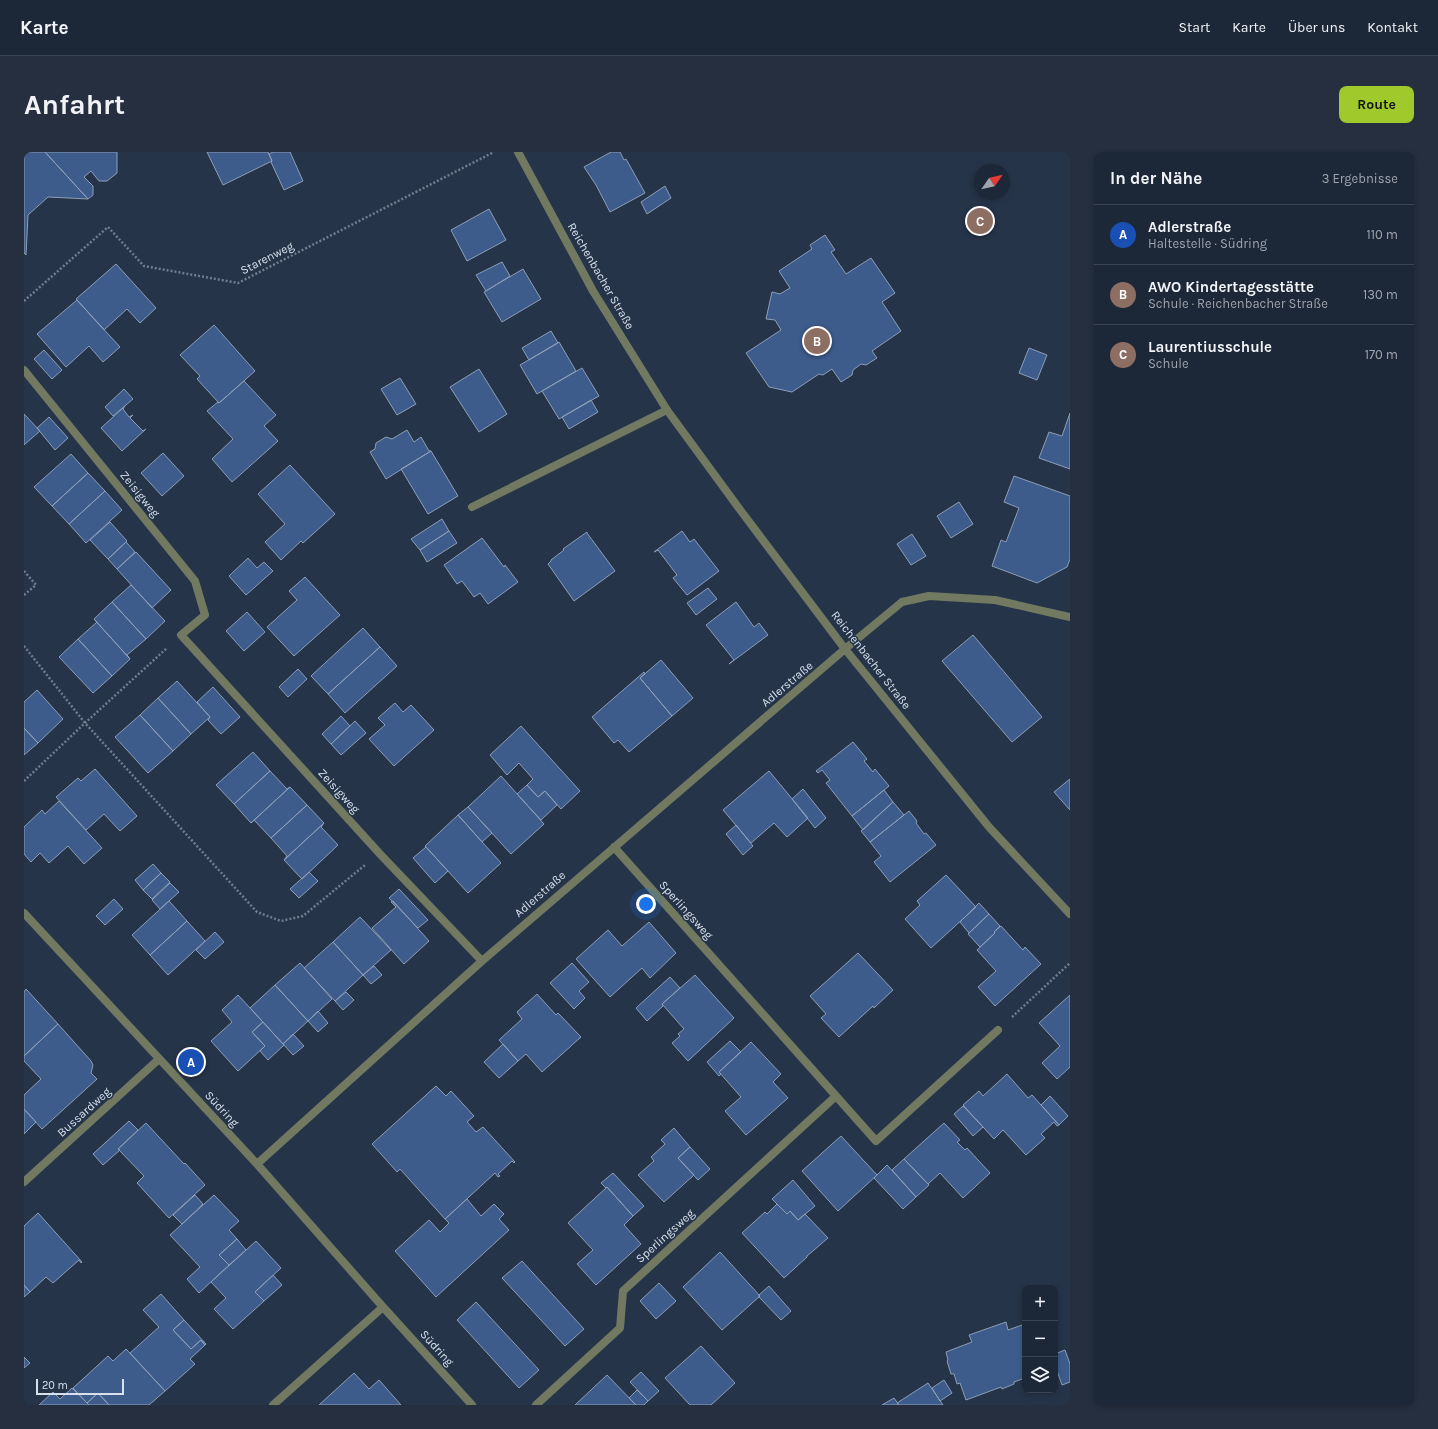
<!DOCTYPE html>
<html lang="de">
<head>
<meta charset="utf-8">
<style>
  :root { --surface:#1c2737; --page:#252f3f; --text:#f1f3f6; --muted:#a0a5ad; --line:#3a4452; --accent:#a0c92b }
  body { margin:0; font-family:Karla,sans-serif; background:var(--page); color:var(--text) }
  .controls { position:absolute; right:12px; bottom:12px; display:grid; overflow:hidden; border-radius:8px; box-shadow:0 2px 6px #0003 }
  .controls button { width:36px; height:36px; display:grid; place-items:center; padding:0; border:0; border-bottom:1px solid var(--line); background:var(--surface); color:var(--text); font:20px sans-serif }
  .compass { position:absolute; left:950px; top:12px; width:36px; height:36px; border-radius:50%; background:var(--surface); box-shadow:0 2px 6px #0003; rotate:56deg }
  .scale { position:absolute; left:12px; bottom:10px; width:88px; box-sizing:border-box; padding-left:4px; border:2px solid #d7e0ed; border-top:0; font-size:11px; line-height:14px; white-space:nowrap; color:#d7e0ed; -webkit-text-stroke:3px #263449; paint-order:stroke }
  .you { position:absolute; left:622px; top:752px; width:14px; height:14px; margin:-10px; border:3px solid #fff; border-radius:50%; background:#1a73e8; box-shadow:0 0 0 6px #1a73e833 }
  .badge { display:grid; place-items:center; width:26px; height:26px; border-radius:50%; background:var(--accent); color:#fff; font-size:13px; font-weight:700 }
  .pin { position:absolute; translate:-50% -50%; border:2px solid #fff; box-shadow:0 1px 4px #0006 }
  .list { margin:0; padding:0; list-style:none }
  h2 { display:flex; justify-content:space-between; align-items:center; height:52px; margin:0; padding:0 16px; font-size:17px }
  h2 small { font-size:13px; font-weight:400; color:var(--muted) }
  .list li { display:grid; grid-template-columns:26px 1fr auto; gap:12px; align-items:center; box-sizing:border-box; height:60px; padding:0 16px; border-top:1px solid var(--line) }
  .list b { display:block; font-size:15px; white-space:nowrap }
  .list p { margin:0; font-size:13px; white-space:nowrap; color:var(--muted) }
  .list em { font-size:13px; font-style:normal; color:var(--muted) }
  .icon { flex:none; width:22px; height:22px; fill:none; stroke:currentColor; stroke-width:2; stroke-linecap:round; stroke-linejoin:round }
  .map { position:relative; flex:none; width:1046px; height:1253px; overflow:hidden; border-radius:8px }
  header { display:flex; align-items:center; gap:24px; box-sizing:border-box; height:56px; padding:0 20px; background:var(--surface); border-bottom:1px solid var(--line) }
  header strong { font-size:19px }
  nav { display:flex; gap:22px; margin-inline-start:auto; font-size:14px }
  .intro { display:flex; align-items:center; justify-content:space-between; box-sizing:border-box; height:96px; padding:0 24px }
  h1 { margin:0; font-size:28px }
  .button { padding:10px 18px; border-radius:8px; background:var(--accent); color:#111; font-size:14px; font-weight:700 }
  main { display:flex; gap:24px; padding:0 24px }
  aside { flex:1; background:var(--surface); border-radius:8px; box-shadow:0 2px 6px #0003 }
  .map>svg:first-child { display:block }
  .building { fill:#3d5c8c; stroke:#8d9eb7 }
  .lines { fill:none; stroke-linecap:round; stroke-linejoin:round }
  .path { stroke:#717d8f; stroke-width:2.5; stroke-dasharray:2 2; stroke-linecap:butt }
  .minor { stroke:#717a61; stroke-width:8 }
  .tertiary { stroke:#717a61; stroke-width:8 }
  .labels { text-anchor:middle; stroke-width:3; stroke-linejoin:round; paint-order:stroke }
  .street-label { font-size:12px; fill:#d7e0ed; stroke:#263449 }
</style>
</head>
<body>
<header>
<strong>Karte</strong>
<nav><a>Start</a><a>Karte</a><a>Über uns</a><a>Kontakt</a></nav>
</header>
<div class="intro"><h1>Anfahrt</h1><a class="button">Route</a></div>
<main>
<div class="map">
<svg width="1046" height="1253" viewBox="0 0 1046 1253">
  <rect width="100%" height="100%" fill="#263449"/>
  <path class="building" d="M 0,0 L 21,0 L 64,47 L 24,45 L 4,63 L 2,103 L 0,101 Z
    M 21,0 L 93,0 L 93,21 L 83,29 L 75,29 L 67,19 L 60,25 L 69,34 L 69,43 L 64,47 Z
    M 183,0 L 244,0 L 248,9 L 199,33 Z
    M 249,0 L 266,0 L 279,29 L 260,38 L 247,10 L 248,9 L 245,2 Z
    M 587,0 L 596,0 L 600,8 L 602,7 L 621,41 L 586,60 L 572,33 L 560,15 Z
    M 641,34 L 647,46 L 623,62 L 617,50 Z
    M 465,57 L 482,88 L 443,109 L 427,78 Z
    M 801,83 L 811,98 L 807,100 L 822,122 L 847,106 L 871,141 L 858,150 L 877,179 L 848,199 L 853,206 L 842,213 L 837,212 L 829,218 L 828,223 L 817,230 L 808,217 L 799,223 L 795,222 L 768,240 L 745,235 L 722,201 L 757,178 L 751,168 L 742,167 L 748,140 L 756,142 L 766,136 L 755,119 L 788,97 L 786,93 Z
    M 478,110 L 486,124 L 462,139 L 452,123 Z
    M 92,112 L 132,156 L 116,171 L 103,157 L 80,178 L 52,147 Z
    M 499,117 L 517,147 L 478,170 L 460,140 Z
    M 53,148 L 96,195 L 79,210 L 65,194 L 42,215 L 13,182 Z
    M 190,173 L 231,219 L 195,251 L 173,227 L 176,224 L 156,203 Z
    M 527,179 L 534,191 L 505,208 L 498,196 Z
    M 535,190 L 552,219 L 513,242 L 496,213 Z
    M 1005,196 L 1023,203 L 1013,228 L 995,221 Z
    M 20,198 L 38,218 L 28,227 L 10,207 Z
    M 558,216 L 575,244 L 535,267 L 518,239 Z
    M 455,217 L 483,262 L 455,280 L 426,235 Z
    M 376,226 L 392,252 L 373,263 L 357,237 Z
    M 220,229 L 252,263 L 240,274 L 254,289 L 208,330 L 188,307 L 209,287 L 183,259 L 194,250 L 195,251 Z
    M 100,237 L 109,247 L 89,264 L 81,255 Z
    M 567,248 L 574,260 L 545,277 L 538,265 Z
    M 101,254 L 99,257 L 105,265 L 109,263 L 106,266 L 119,279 L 122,277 L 98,299 L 77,276 Z
    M 1046,261 L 1046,317 L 1015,306 L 1025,280 L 1038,284 Z
    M 0,262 L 16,279 L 0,293 Z
    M 25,265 L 44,286 L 31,298 L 13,276 Z
    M 383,278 L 390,290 L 397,285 L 405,299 L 407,299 L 362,327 L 346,300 L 351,297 L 352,291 L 362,285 L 368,287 Z
    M 407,299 L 434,344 L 404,362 L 377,317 Z
    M 139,301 L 160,324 L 138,344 L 117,321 Z
    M 47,302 L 64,321 L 28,354 L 10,335 Z
    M 266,313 L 311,362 L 279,391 L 277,389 L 257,408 L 241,390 L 261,372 L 234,342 Z
    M 64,321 L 81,339 L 45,372 L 28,354 Z
    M 990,324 L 1046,344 L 1046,407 L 1043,415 L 1013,431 L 968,414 L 977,388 L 982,390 L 995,356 L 980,350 Z
    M 81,339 L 98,358 L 62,391 L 45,372 Z
    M 935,350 L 949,372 L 927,386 L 913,364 Z
    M 418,367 L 425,379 L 396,398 L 387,387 Z
    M 86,370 L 103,389 L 84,407 L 66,388 Z
    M 425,379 L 433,391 L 403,410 L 396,398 Z
    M 658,379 L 666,390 L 670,387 L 695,419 L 663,443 L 649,426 L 653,423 L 634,398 L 630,400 Z
    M 563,380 L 563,381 L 591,419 L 550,449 L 524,412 L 527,409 L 527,408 L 540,398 L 539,397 Z
    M 888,382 L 902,404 L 887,413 L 873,392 Z
    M 458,386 L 480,415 L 481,413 L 494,430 L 464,452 L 456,441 L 450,445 L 438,429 L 433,432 L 420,413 Z
    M 102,390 L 111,400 L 93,417 L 84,407 Z
    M 112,400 L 147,438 L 128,456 L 93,417 Z
    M 224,406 L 233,416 L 240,410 L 249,419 L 222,443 L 205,424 Z
    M 281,425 L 316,463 L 270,504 L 243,475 L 273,448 L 265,439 Z
    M 107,433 L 141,469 L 122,487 L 88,450 Z
    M 684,436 L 693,447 L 672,463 L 663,451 Z
    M 88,450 L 122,487 L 103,503 L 106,507 L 70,467 Z
    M 712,450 L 730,475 L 735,471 L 744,483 L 705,512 L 710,508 L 682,473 Z
    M 223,460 L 241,480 L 220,499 L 202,479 Z
    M 70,467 L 106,507 L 88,524 L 54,487 L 73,470 Z
    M 339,476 L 356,495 L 304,542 L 287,524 Z
    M 949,483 L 1018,565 L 988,590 L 918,509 Z
    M 54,487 L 88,524 L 69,541 L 35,505 Z
    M 356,495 L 373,514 L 321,561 L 304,542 Z
    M 637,508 L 669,546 L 648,564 L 616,526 Z
    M 274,517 L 283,527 L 264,545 L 255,535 Z
    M 620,520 L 621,522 L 616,526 L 648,564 L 605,600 L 594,588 L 590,591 L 568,565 Z
    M 153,529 L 186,565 L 167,582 L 134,546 Z
    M 189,535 L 216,565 L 197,582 L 184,568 L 186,565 L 173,550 Z
    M 13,538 L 39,567 L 14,591 L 0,576 L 0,550 Z
    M 134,546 L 167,582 L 149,599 L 116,563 Z
    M 371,551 L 379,560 L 387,553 L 410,578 L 370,614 L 345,587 L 361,573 L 354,566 Z
    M 116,563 L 149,599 L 124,621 L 91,585 Z
    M 317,564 L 326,574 L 307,592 L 298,582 Z
    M 331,569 L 342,581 L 317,603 L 307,592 Z
    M 497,574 L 556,639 L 537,657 L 521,639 L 514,645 L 503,633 L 509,627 L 495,611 L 483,623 L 466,603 Z
    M 0,576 L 14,591 L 0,603 Z
    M 829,590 L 843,607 L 840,609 L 849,620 L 851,617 L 865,634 L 828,664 L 802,631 L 806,628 L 798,618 L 794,621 L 792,619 Z
    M 229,600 L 246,619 L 210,652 L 192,633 Z
    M 71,617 L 113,664 L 96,679 L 80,662 L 62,678 L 32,645 L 54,626 L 57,629 Z
    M 246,619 L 263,637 L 266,635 L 227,671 L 210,652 Z
    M 745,619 L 784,666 L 763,685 L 750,671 L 727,691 L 699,658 Z
    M 477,624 L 520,672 L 487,702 L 444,655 Z
    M 1046,627 L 1046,658 L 1030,640 Z
    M 503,633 L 514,645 L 521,639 L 533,653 L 517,668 L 493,642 Z
    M 266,635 L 283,653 L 247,686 L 230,668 L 227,671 Z
    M 779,637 L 802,666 L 791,676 L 768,647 Z
    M 860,638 L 869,650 L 839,678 L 828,664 Z
    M 35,649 L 78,696 L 60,712 L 44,694 L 25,711 L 16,701 L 7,710 L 0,702 L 0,675 L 18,658 L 21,662 Z
    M 869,650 L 880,663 L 846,690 L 837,679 Z
    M 283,653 L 300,671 L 260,708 L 263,704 L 247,686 Z
    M 444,655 L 468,681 L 458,690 L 434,663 Z
    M 885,659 L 893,669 L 892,671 L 900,682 L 902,681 L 912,693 L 866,730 L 850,710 L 857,704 L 846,690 Z
    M 434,663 L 477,711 L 444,741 L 401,694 Z
    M 300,671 L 297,675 L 314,693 L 278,727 L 260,708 Z
    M 712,673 L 729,694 L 719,703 L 702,682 Z
    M 402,695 L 424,719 L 411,731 L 389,706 Z
    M 129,712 L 137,721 L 119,738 L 111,728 Z
    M 285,720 L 294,729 L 275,746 L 266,737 Z
    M 137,721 L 146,730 L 128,747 L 119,738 Z
    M 922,723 L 952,755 L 907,796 L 881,767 L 896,753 L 893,749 Z
    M 146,731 L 155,740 L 136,757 L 128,748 Z
    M 375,737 L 404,768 L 394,776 L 365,746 Z
    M 90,747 L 99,757 L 81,773 L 72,764 Z
    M 145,749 L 163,769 L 126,803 L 108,783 Z
    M 369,749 L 405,789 L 380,812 L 348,776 L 372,755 L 367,750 Z
    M 955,751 L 965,762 L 945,781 L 936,770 Z
    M 965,762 L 976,774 L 970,780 L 971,781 L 956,795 L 944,782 Z
    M 336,765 L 367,798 L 339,823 L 309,790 Z
    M 163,769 L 181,789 L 144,823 L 126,803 Z
    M 625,770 L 652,801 L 626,826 L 618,816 L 586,845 L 552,807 L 584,778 L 598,794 Z
    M 977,774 L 999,798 L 1001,795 L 1017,812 L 971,854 L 954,835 L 972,819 L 953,798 L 971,781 L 970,780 Z
    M 191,780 L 200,790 L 181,807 L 172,798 Z
    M 309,790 L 339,823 L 311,849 L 280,816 Z
    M 834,801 L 869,838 L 850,856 L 849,854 L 815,885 L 797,866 L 802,862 L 786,844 Z
    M 276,811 L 308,847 L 284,869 L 251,833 Z
    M 548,811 L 565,830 L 555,839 L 561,846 L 550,857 L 526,831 Z
    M 350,814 L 358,823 L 347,832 L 339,823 Z
    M 671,823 L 710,866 L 664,909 L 648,891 L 656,884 L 654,882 L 660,877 L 638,852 Z
    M 646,825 L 656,836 L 638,852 L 639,854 L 623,869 L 612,856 Z
    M 251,833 L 284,869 L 259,892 L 226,856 Z
    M 2,837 L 34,872 L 0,904 L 0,840 Z
    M 322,840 L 330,848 L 319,858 L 311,849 Z
    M 513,842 L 532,863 L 534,861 L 557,885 L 518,920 L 502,902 L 494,909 L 475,888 L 498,867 L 493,860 Z
    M 214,843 L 239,870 L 228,880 L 241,894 L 214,919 L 187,889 L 208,870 L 198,858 Z
    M 1046,843 L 1046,915 L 1033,927 L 1018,911 L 1036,894 L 1015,871 Z
    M 294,859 L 304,871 L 294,880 L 284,869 Z
    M 239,870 L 260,893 L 244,908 L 236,899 L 241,894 L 228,880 Z
    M 34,872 L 67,909 L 69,913 L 67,921 L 73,927 L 18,977 L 0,957 L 0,943 L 17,927 L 0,909 L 0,904 Z
    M 269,882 L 280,894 L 269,903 L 259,892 Z
    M 706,889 L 717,900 L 695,920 L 697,922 L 695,924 L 683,910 Z
    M 727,890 L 757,922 L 749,930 L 764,946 L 722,983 L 701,959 L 717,945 L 695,920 Z
    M 479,892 L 494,909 L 475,926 L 460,910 Z
    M 983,922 L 1004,946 L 1008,943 L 1035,973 L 1033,974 L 1030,970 L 1017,982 L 1021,986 L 1002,1003 L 979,978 L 970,987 L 939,953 L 955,939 L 959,944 Z
    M 412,934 L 422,944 L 427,939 L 450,964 L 443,970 L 452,980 L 459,975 L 491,1010 L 490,1011 L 488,1009 L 474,1022 L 476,1024 L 474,1025 L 471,1021 L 421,1067 L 376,1017 L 373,1020 L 348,992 Z
    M 1026,944 L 1044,964 L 1035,973 L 1017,953 Z
    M 939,954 L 959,975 L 949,984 L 930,962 Z
    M 0,957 L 12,970 L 0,982 Z
    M 105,969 L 114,978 L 94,997 L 96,998 L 79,1013 L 69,1002 Z
    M 122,971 L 160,1012 L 161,1011 L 181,1033 L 145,1066 L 113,1031 L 120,1024 L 94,997 Z
    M 920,971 L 936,988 L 933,990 L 941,998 L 943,996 L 966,1021 L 939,1046 L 916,1021 L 904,1032 L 880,1007 Z
    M 650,976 L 666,995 L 654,1006 L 670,1023 L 640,1050 L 614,1023 L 630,1009 L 627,1005 L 641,992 L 637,988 Z
    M 817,984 L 853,1023 L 814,1059 L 778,1019 Z
    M 666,995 L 686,1017 L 674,1028 L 654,1006 Z
    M 880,1007 L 905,1033 L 892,1045 L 868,1018 Z
    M 863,1013 L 892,1045 L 879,1057 L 850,1026 Z
    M 589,1021 L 620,1054 L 609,1064 L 583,1035 L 582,1036 L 577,1031 Z
    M 769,1028 L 791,1054 L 774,1068 L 766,1059 L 763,1062 L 748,1047 Z
    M 583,1035 L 609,1064 L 600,1073 L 617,1092 L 572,1133 L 553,1112 L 569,1098 L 544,1071 Z
    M 171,1043 L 179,1052 L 158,1072 L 149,1063 Z
    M 190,1043 L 215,1069 L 205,1078 L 213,1087 L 195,1103 L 205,1113 L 175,1141 L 163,1127 L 176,1115 L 146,1083 Z
    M 443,1047 L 457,1064 L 470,1052 L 480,1062 L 475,1067 L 485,1078 L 412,1145 L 371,1099 L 405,1068 L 416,1080 L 425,1071 L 421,1067 Z
    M 753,1052 L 763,1062 L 766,1059 L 774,1068 L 781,1062 L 804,1086 L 783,1104 L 783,1105 L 760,1126 L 718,1081 L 741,1060 L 743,1062 Z
    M 14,1061 L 58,1110 L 57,1111 L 55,1108 L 29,1131 L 22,1125 L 6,1140 L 0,1133 L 0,1074 Z
    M 213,1087 L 222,1098 L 205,1113 L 195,1103 Z
    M 232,1089 L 257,1116 L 231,1140 L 240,1149 L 209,1177 L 190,1157 L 202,1146 L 187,1130 Z
    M 696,1100 L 736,1144 L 698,1178 L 659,1135 Z
    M 498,1109 L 560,1177 L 541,1194 L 478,1126 Z
    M 249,1123 L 258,1133 L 240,1149 L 231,1140 Z
    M 635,1131 L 652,1149 L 632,1167 L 616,1149 Z
    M 0,1133 L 6,1140 L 0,1145 Z
    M 745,1134 L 767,1159 L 757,1168 L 735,1145 L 735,1143 Z
    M 137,1142 L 160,1168 L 149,1178 L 167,1197 L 177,1188 L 181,1193 L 166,1207 L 171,1212 L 141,1239 L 106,1201 L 135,1175 L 119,1158 Z
    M 452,1150 L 515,1218 L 495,1236 L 433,1168 Z
    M 160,1168 L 182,1192 L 181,1193 L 177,1188 L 167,1197 L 149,1178 Z
    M 982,1170 L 984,1178 L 1001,1172 L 1001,1226 L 990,1230 L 990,1232 L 978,1237 L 977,1235 L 942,1248 L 936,1231 L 933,1232 L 930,1222 L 927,1222 L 923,1209 L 924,1208 L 922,1200 L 948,1190 L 945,1183 Z
    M 677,1194 L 711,1231 L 687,1253 L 666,1253 L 641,1226 Z
    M 102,1197 L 141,1239 L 125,1253 L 85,1253 L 74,1241 L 63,1251 L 49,1236 L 84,1204 L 89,1209 Z
    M 1041,1198 L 1046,1212 L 1046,1230 L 1038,1233 L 1031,1213 L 1031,1202 Z
    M 0,1205 L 6,1211 L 0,1216 Z
    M 617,1220 L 635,1239 L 624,1249 L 606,1230 Z
    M 330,1221 L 345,1237 L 355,1228 L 377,1253 L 295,1253 Z
    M 583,1223 L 612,1253 L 551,1253 Z
    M 920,1228 L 928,1241 L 916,1249 L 908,1236 Z
    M 904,1231 L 919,1253 L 875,1253 L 873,1251 Z
    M 48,1236 L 65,1253 L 15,1253 L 29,1240 L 36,1247 Z
    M 613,1238 L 624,1249 L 620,1253 L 612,1253 L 605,1246 Z
    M 74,1241 L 85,1253 L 65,1253 L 63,1251 Z
    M 870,1246 L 875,1253 L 858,1253 Z"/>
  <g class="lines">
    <path class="path" d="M 0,149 L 84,75 L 120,114 L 214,131 L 470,0
      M 0,419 L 12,433 L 0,443
      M 0,494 L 61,571 L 233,760 L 257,769 L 279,764 L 341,713
      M 0,629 L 61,571 L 143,496
      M 988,865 L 1046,811"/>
    <path class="minor" d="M 0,218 L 171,429 L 181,463 L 157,483 L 356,702 L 458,809
      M 448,355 L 643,258
      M 0,761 L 233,1012 L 359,1155 L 448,1253
      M 812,944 L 852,989 L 974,878
      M 233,1012 L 458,809 L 821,497 L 878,450 L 905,444 L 971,448 L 1046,465
      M 0,1030 L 135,907
      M 249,1253 L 359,1155
      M 512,1253 L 596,1176 L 599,1139 L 812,944 L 590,695"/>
    <path class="tertiary" d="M 494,0 L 569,139 L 643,258 L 717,359 L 821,497 L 965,675 L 1046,762"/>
  </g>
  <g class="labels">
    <g class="street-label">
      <text transform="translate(243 106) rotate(-27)" y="4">Starenweg</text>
      <text transform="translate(577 124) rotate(60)" y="4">Reichenbacher Straße</text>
      <text transform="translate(116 342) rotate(51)" y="4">Zeisigweg</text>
      <text transform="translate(847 508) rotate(52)" y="4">Reichenbacher Straße</text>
      <text transform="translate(763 532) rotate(-40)" y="4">Adlerstraße</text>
      <text transform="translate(315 639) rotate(48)" y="4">Zeisigweg</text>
      <text transform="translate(516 742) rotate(-41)" y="4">Adlerstraße</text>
      <text transform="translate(662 758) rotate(48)" y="4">Sperlingsweg</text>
      <text transform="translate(198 957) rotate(47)" y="4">Südring</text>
      <text transform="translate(60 960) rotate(-42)" y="4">Bussardweg</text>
      <text transform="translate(641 1084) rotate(-42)" y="4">Sperlingsweg</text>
      <text transform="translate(413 1196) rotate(48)" y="4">Südring</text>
    </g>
  </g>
</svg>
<div class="controls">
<button>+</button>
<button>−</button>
<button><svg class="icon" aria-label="layers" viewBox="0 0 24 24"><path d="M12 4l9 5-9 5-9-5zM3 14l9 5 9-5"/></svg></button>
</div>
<svg class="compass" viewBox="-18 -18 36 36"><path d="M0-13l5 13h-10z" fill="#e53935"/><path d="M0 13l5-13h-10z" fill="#a0a5ad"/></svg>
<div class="scale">20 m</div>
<div class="you"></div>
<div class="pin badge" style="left:167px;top:910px;background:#1a4fb4">A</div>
<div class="pin badge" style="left:793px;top:189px;background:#8d6e63">B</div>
<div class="pin badge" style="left:956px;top:69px;background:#8d6e63">C</div>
</div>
<aside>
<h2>In der Nähe<small>3 Ergebnisse</small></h2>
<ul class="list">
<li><span class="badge" style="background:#1a4fb4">A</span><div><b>Adlerstraße</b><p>Haltestelle · Südring</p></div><em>110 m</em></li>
<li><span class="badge" style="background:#8d6e63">B</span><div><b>AWO Kindertagesstätte</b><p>Schule · Reichenbacher Straße</p></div><em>130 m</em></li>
<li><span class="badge" style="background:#8d6e63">C</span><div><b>Laurentiusschule</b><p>Schule</p></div><em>170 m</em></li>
</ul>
</aside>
</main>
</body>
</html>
